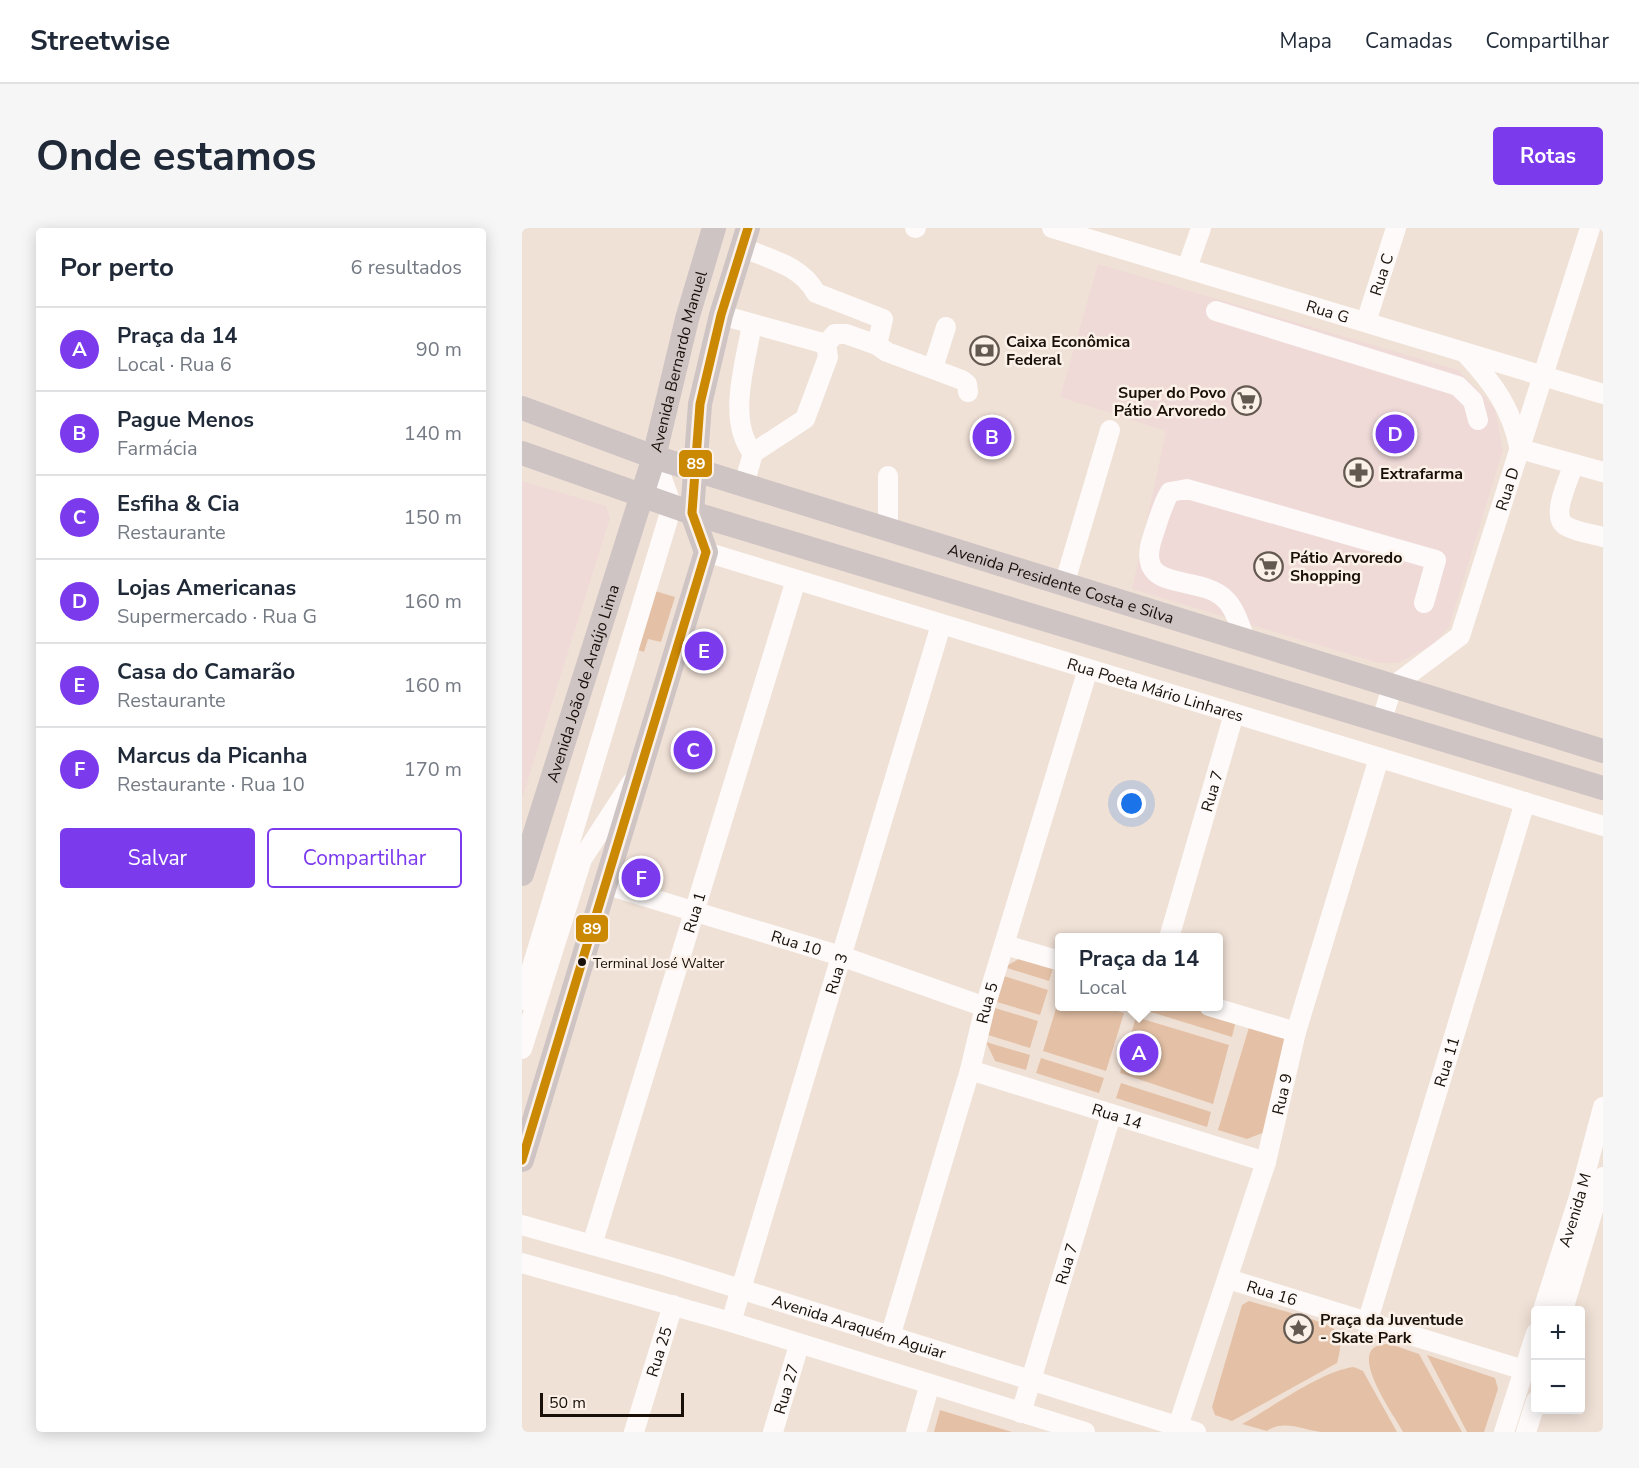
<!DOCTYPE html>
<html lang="pt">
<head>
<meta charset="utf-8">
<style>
  :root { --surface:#fff; --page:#f6f6f7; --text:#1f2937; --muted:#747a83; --line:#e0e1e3; --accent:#7c3aed }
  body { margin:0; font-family:"Nunito Sans",sans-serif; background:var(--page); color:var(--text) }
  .controls { position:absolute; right:18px; bottom:18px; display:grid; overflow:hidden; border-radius:6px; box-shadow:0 3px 15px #0003 }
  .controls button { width:54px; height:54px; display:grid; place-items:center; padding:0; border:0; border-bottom:2px solid var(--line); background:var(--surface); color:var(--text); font:30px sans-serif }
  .scale { position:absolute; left:18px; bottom:15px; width:144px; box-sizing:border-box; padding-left:6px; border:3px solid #191009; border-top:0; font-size:16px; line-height:21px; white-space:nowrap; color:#191009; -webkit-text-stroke:4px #fbf1e9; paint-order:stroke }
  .you { position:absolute; left:610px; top:576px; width:21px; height:21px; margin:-15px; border:4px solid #fff; border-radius:50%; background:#1a73e8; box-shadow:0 0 0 9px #1a73e833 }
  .badge { display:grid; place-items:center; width:39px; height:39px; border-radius:50%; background:var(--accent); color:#fff; font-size:20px; font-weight:700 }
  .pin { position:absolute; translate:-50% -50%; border:3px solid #fff; box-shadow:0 2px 6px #0006 }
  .popup { position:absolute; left:533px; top:705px; width:168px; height:78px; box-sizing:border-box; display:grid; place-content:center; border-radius:6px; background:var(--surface); filter:drop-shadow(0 2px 4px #0005); font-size:20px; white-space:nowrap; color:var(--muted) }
  .popup b { font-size:22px; color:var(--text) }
  .popup::after { content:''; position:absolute; left:50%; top:100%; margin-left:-12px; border:12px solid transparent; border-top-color:var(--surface) }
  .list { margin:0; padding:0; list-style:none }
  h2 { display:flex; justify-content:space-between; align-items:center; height:78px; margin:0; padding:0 24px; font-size:26px }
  h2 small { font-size:20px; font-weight:400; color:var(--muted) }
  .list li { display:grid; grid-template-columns:39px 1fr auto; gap:18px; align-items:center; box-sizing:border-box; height:84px; padding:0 24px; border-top:2px solid var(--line) }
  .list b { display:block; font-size:22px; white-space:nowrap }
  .list p { margin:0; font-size:20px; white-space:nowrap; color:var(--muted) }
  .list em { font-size:20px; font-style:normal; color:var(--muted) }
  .actions { display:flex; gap:12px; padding:18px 24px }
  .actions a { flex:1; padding:14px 0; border:2px solid var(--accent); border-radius:6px; text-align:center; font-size:21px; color:var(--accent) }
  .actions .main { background:var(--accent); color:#fff }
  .map { position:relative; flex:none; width:1081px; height:1204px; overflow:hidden; border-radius:6px }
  header { display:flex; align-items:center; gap:36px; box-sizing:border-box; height:84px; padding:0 30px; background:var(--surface); border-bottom:2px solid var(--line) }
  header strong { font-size:28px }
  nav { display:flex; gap:33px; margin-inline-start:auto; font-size:21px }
  .intro { display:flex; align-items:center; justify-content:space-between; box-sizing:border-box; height:144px; padding:0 36px }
  h1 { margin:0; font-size:42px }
  .button { padding:15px 27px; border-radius:6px; background:var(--accent); color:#fff; font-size:21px; font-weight:700 }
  main { display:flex; gap:36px; padding:0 36px }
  aside { flex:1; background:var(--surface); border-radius:6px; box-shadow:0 3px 15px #0003 }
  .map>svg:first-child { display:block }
  .commercial { fill:#efdad8 }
  .green { fill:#e4c1a6 }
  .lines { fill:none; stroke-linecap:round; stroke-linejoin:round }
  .minor { stroke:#fdfaf9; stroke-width:20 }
  .major { stroke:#cec4c4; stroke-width:24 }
  .bus-1-casing { stroke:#fbf1e9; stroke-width:14 }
  .bus-1 { stroke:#cb8802; stroke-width:9 }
  .bus-dot { fill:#191009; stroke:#fbf1e9; stroke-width:2 }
  .labels { text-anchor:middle; stroke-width:5; stroke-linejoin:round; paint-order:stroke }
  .bus-label { font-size:14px; fill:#191009; stroke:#fbf1e9; text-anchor:start }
  .street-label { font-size:16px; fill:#191009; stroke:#fbf1e9 }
  .poi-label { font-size:16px; font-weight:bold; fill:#191009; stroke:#fbf1e9; text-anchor:start }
  .line-badge { stroke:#fbf1e9; stroke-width:2 }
  .badge-label { font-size:16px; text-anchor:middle; font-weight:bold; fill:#fff }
</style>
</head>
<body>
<header>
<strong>Streetwise</strong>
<nav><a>Mapa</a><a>Camadas</a><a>Compartilhar</a></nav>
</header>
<div class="intro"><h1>Onde estamos</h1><a class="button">Rotas</a></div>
<main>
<aside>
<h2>Por perto<small>6 resultados</small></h2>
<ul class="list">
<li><span class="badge">A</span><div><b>Praça da 14</b><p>Local · Rua 6</p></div><em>90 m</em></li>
<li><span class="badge">B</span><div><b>Pague Menos</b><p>Farmácia</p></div><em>140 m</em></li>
<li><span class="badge">C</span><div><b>Esfiha &amp; Cia</b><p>Restaurante</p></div><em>150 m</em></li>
<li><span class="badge">D</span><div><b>Lojas Americanas</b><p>Supermercado · Rua G</p></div><em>160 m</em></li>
<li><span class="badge">E</span><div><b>Casa do Camarão</b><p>Restaurante</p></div><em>160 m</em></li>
<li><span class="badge">F</span><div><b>Marcus da Picanha</b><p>Restaurante · Rua 10</p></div><em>170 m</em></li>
</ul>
<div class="actions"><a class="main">Salvar</a><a>Compartilhar</a></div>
</aside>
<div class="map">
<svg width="1081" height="1204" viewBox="0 0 1081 1204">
  <rect width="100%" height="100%" fill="#f0e1d6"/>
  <path class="commercial" d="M 576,36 L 936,142 L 973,180 L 981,222 L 927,399 L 912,416 L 876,435 L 856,435 L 610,361 L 644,203 L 538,169 Z
    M 0,253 L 84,278 L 88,290 L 0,571 Z"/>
  <path class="green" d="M 133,363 L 153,369 L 139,414 L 126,411 L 122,424 L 116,422 Z
    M 502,728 L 532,737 L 527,753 L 485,740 L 486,737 Z
    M 482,748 L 526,762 L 518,787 L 475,774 Z
    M 537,771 L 538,778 L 582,779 L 602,785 L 584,843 L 521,823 Z
    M 620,779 L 671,779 L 714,792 L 710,809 L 619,781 Z
    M 473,780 L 516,793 L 508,820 L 466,807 Z
    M 614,789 L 707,817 L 691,876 L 598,845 Z
    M 728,796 L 760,805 L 768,816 L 743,904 L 725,911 L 696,902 Z
    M 464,814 L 508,827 L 504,842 L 473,833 Z
    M 519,830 L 582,850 L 577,865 L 514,845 Z
    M 599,855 L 689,884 L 685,899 L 594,870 Z
    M 727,1073 C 742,1078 805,1093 813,1102 C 821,1111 818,1125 815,1135 L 710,1193 L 693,1187 L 690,1179 L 720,1077 Z
    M 868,1116 L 897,1126 L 940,1204 L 881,1204 C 871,1185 818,1114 868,1116 Z
    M 905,1127 L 973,1150 L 976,1161 L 962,1204 L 945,1204 Z
    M 832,1139 L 841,1143 L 875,1204 C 850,1204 823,1204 799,1204 C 782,1202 761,1191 745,1203 L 720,1196 C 749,1180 801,1142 832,1139 Z
    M 418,1182 L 490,1204 L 412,1204 Z"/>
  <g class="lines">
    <g class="minor">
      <path d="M 393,0 L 394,0"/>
      <path id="s1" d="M 530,0 L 1081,166"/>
      <path d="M 219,19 C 247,31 279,37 294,65 L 361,91 L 355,117 L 365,124 L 440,152 L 445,156 L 446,164"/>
      <path d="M 665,40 L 679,0"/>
      <path d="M 694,83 L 936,158 L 951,173 L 956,192"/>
      <path d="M 199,87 L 304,116 L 306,129 L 283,191 L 231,225 L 222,257"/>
      <path id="s2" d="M 844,94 L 874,0"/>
      <path d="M 230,96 C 224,134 204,192 231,225"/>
      <path d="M 304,116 L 313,106 L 324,106 L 355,117"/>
      <path d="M 945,127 C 971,155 989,180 997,218"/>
      <path d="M 411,140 L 424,99"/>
      <path d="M 998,221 L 1081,244"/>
      <path d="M 1052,236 C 1047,250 1028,289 1044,298 C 1054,304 1070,306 1081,309"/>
      <path d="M 366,302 L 366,248"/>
      <path id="s3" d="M 184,324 L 1081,598"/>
      <path d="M 542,357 L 588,202"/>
      <path d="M 724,414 C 719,401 714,382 704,372 C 678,344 610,368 631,308 C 636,293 640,277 648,264 L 665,261 L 914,332 L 902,375"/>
      <path id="s4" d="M 860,492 L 870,459 L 938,408 L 1068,0"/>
      <path id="s5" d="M 85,657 L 319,728 L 463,779"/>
      <path id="s6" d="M 647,710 L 712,486"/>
      <path d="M 483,717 L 538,733"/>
      <path d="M 0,772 L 150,278 L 132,229"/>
      <path d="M 687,778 L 774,804"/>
      <path d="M 0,821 L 60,631 L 110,554"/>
      <path id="s7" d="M 448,842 L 744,934"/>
      <path id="s8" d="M 0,997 L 145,1038 L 674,1204"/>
      <path id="s9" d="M 70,1017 L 274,352"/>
      <path d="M 0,1035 L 209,1094 L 563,1204"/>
      <path id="s10" d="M 706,1051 L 1002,1142"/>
      <path id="s11" d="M 1021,1082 L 1057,969 L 1081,879"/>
      <path d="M 1041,1082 L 1081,949"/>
      <path id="s12" d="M 846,1092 L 1003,574"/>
      <path id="s13" d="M 209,1094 L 419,397"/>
      <path id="s14" d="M 368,1109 L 448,842 L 463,779 L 566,441"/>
      <path id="s15" d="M 499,1185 L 589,887"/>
      <path id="s16" d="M 656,1198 L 744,934 L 774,804 L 857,530"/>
      <path id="s17" d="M 112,1204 L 151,1077"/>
      <path id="s18" d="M 251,1204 L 277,1117"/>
      <path d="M 394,1204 L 408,1156"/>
      <path d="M 982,1204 L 1014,1105"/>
      <path d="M 1004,1204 L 1014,1173"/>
    </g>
    <g class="major">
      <path id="s19" d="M 0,180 L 132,229 L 1081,523"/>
      <path d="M 0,225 L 170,285 L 1081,560"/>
      <path id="s20" d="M 0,646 L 132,229 L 165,91 L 192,0"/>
      <path d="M 0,932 L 184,324 L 170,285 L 178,176 L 199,87 L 226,0"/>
    </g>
    <defs>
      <path id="bus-1" d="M 0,932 L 184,324 L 170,285 L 178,176 L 199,87 L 226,0"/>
    </defs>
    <use href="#bus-1" class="bus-1-casing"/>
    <use href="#bus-1" class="bus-1"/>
  </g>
  <defs>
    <symbol id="bank-ring" viewBox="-11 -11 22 22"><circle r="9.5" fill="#fbf1e9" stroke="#645951" stroke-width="1.5"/><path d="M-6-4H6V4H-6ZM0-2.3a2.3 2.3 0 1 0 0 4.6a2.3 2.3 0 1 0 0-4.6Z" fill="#645951"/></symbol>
    <symbol id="supermarket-ring" viewBox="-11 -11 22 22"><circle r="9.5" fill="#fbf1e9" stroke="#645951" stroke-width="1.5"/><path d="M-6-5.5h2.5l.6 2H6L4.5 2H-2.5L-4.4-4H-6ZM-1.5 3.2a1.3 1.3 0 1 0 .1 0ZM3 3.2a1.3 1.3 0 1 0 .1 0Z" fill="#645951"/></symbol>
    <symbol id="pharmacy-ring" viewBox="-11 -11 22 22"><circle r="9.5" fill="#fbf1e9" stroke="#645951" stroke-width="1.5"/><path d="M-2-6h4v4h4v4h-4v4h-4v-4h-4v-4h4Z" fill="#645951"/></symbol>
    <symbol id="sight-ring" viewBox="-11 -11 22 22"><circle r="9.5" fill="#fbf1e9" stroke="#645951" stroke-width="1.5"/><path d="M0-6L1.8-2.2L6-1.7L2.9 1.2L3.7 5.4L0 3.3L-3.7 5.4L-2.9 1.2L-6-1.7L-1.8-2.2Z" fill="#645951"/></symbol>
  </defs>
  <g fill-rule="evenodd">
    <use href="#bank-ring" x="446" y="106" width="33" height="33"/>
    <use href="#supermarket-ring" x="708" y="156" width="33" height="33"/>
    <use href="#pharmacy-ring" x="820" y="228" width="33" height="33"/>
    <use href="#supermarket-ring" x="730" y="322" width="33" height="33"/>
    <use href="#sight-ring" x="760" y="1084" width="33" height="33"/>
  </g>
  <circle class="bus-dot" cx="60" cy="734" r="5"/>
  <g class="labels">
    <g class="bus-label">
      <text x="71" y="740">Terminal José Walter</text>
    </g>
    <g class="street-label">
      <text dy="6" stroke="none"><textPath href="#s2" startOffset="50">Rua C</textPath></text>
      <text dy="6" stroke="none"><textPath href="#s1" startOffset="288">Rua G</textPath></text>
      <text dy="6" stroke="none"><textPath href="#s20" startOffset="536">Avenida Bernardo Manuel</textPath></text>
      <text dy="6" stroke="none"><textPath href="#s4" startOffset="274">Rua D</textPath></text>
      <text dy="6" stroke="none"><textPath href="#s19" startOffset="567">Avenida Presidente Costa e Silva</textPath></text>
      <text dy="6" stroke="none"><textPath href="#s20" startOffset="200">Avenida João de Araújo Lima</textPath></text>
      <text dy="6" stroke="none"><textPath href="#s3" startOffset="470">Rua Poeta Mário Linhares</textPath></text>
      <text dy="6" stroke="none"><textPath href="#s6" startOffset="153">Rua 7</textPath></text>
      <text dy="6" stroke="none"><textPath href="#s9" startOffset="348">Rua 1</textPath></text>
      <text dy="6" stroke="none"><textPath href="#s5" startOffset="198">Rua 10</textPath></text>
      <text dy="6" stroke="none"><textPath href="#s13" startOffset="364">Rua 3</textPath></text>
      <text dy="6" stroke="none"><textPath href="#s14" startOffset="348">Rua 5</textPath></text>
      <text dy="6" stroke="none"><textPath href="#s12" startOffset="270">Rua 11</textPath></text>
      <text dy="6" stroke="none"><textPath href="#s16" startOffset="348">Rua 9</textPath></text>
      <text dy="6" stroke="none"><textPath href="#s7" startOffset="154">Rua 14</textPath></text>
      <text dy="6" stroke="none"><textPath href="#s11" startOffset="105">Avenida M</textPath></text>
      <text dy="6" stroke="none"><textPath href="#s15" startOffset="156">Rua 7</textPath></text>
      <text dy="6" stroke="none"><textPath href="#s10" startOffset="46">Rua 16</textPath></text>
      <text dy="6" stroke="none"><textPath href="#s8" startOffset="352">Avenida Araquém Aguiar</textPath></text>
      <text dy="6" stroke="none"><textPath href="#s17" startOffset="84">Rua 25</textPath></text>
      <text dy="6" stroke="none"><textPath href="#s18" startOffset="45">Rua 27</textPath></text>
    </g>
    <g class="poi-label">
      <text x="484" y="119">Caixa Econômica<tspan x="484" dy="18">Federal</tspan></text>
      <text x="704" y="170" text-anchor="end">Super do Povo<tspan x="704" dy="18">Pátio Arvoredo</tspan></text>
      <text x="858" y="251">Extrafarma</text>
      <text x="768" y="335">Pátio Arvoredo<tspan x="768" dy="18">Shopping</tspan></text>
      <text x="798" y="1097">Praça da Juventude<tspan x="798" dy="18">- Skate Park</tspan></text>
    </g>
  </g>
  <g class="line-badge">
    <rect x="156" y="221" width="35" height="29" rx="6" fill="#cb8802"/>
    <rect x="53" y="686" width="34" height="29" rx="6" fill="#cb8802"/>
  </g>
  <g class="badge-label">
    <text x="174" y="241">89</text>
    <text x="70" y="706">89</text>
  </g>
</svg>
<div class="controls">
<button>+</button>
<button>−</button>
</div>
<div class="scale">50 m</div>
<div class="you"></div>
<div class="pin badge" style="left:617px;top:825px">A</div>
<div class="popup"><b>Praça da 14</b>Local</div>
<div class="pin badge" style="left:470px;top:209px">B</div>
<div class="pin badge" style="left:171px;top:522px">C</div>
<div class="pin badge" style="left:873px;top:206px">D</div>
<div class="pin badge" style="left:182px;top:423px">E</div>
<div class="pin badge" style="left:119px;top:650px">F</div>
</div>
</main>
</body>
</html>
